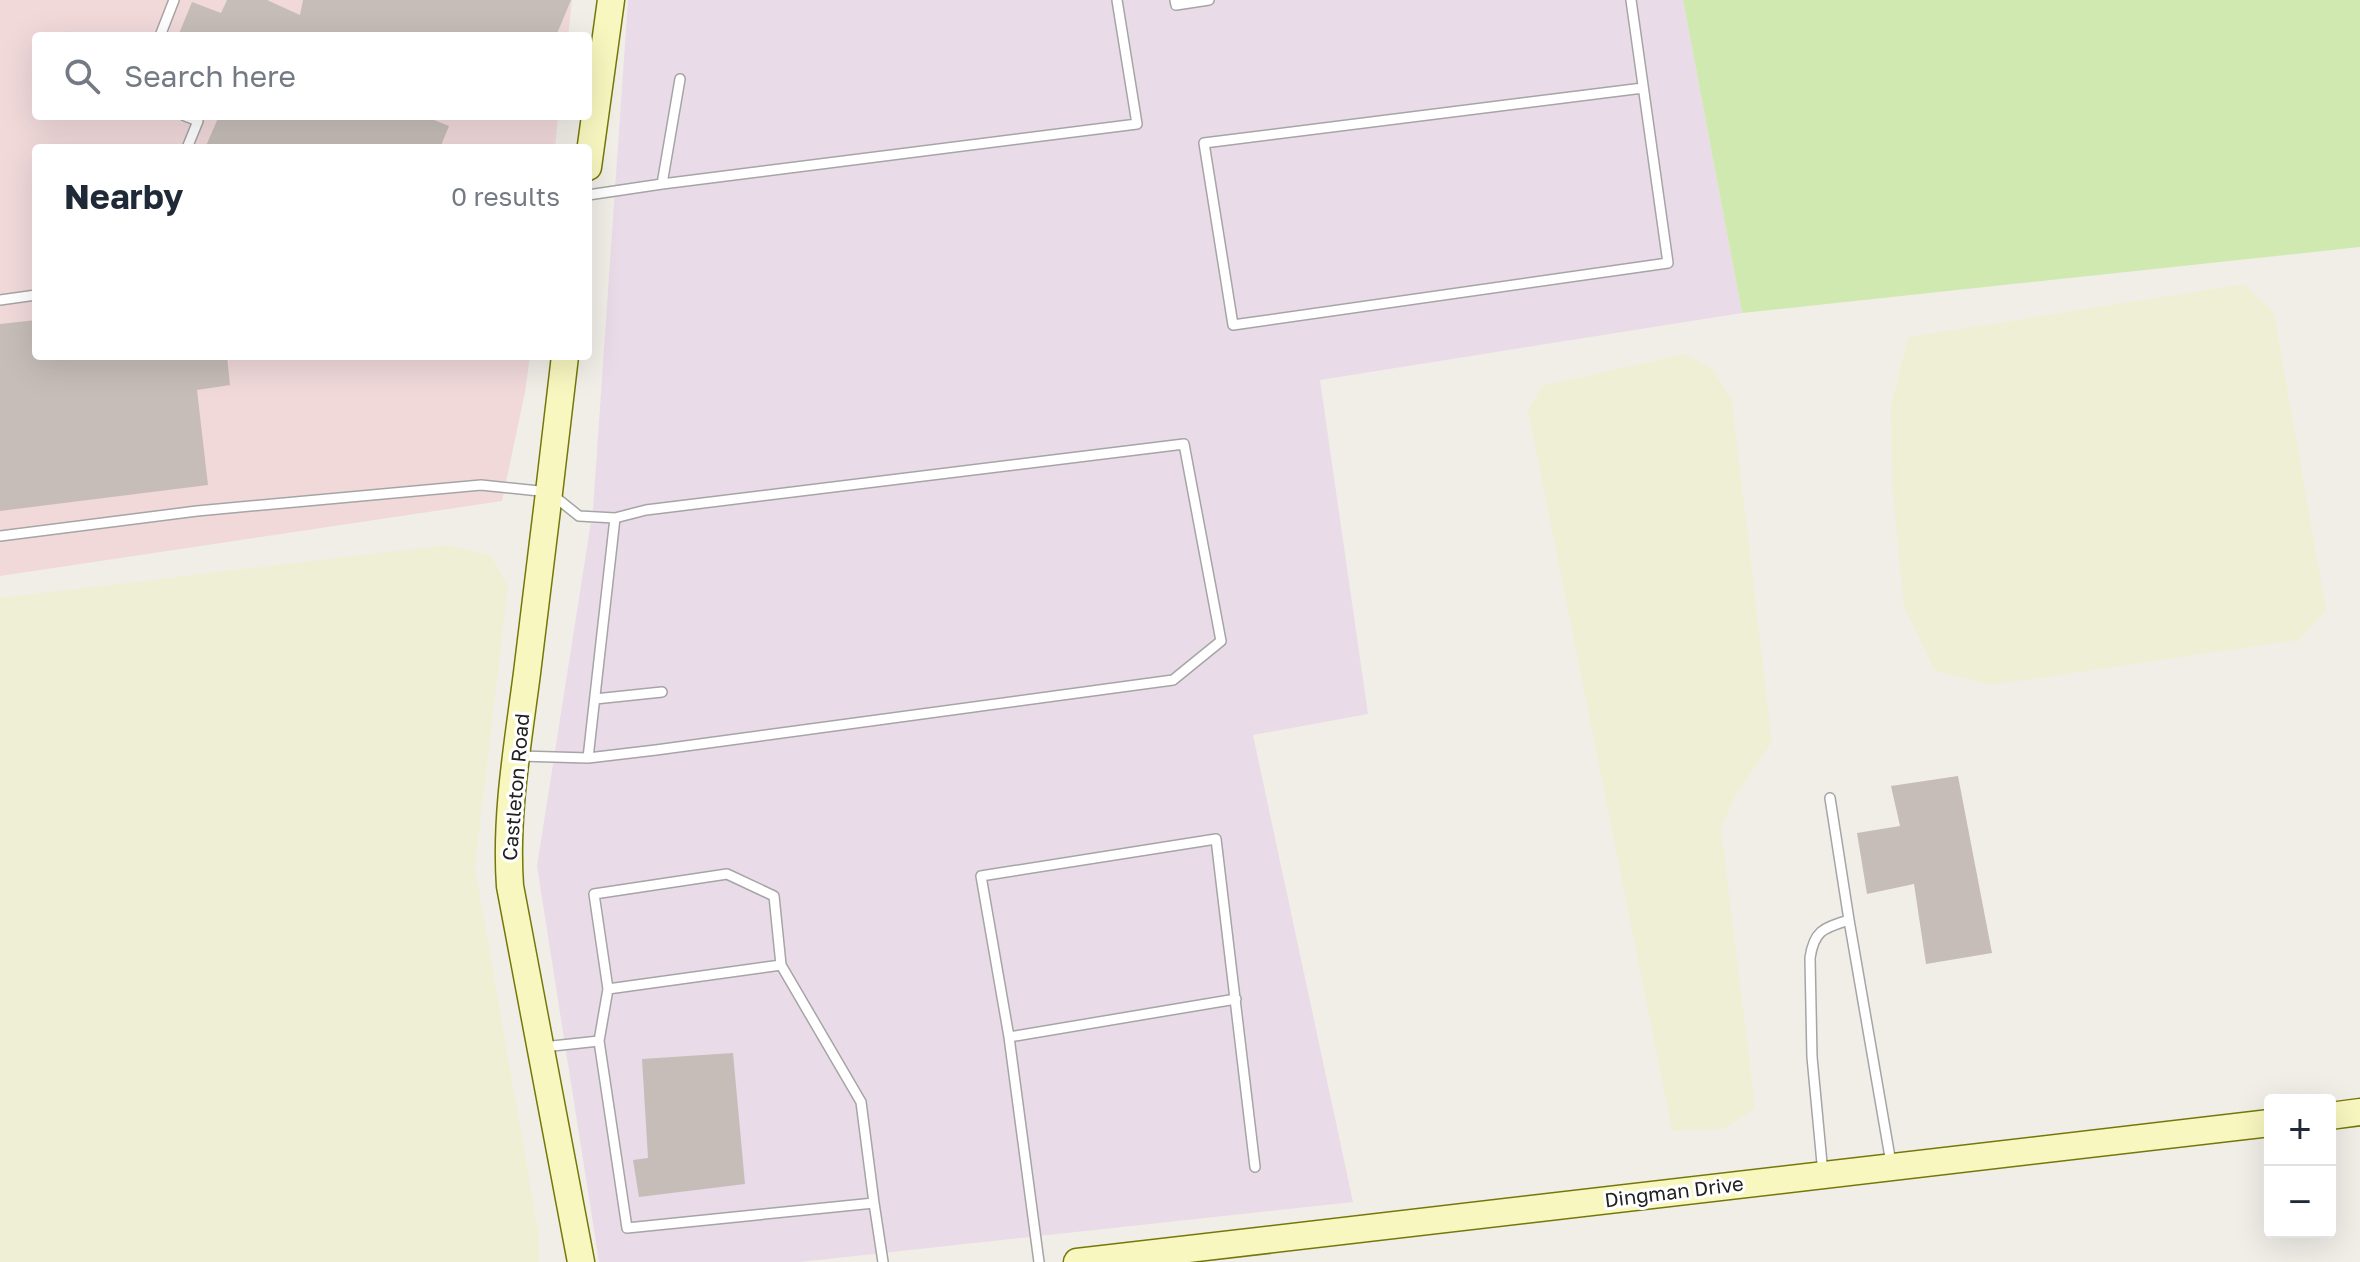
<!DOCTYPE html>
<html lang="en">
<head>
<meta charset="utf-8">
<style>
  :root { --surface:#fff; --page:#f6f6f7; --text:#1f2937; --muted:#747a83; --line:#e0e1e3 }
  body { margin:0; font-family:"Golos Text",sans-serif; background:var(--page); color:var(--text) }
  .controls { position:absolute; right:24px; bottom:24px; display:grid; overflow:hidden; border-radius:8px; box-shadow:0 8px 32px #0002 }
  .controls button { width:72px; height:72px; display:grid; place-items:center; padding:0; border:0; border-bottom:2px solid var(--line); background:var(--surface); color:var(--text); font:40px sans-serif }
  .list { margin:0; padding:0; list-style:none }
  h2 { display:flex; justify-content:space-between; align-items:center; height:104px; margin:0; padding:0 32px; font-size:34px }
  h2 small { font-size:26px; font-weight:400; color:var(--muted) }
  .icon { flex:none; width:44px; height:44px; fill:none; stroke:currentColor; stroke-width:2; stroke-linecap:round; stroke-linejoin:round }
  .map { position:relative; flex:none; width:2360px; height:1262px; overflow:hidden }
  .search { position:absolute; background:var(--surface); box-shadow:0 8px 32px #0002; left:32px; top:32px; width:560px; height:88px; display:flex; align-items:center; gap:20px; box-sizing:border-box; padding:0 28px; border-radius:8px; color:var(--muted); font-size:30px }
  .panel { position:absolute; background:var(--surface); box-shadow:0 8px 32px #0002; left:32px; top:144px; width:560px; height:216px; border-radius:8px }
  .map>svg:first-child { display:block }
  .commercial { fill:#f1d9da }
  .industrial { fill:#eadbe8 }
  .farmland { fill:#efefd5 }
  .grass { fill:#d0e9b1 }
  .building { fill:#c6bdb8 }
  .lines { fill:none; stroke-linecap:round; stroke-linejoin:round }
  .lane-casing { stroke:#a5a5a5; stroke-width:12 }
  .secondary-casing { stroke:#747809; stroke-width:29 }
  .lane { stroke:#fff; stroke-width:9 }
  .secondary { stroke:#f8f7c0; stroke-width:26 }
  .labels { text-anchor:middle; stroke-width:6; stroke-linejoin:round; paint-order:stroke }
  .street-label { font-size:20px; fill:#212121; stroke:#fff }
</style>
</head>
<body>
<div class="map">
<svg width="2360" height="1262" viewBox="0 0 2360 1262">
  <rect width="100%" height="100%" fill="#f1eee8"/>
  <path class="commercial" d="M 0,0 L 572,0 L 568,36 L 36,36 L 36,116 L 558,116 L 555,148 L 36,148 L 36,356 L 530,356 L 525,392 L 502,501 L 0,576 Z"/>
  <path class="industrial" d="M 628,0 L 1683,0 L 1742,313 L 1320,380 L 1368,714 L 1253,735 L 1353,1202 L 800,1262 L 599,1262 L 537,866 L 593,509 Z"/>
  <path class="farmland" d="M 2244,284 L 2274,313 L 2326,610 L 2299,640 L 1991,685 L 1935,671 L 1904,607 L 1892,486 L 1891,405 L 1908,337 Z
    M 1685,354 L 1712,368 L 1732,401 L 1772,742 L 1735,796 L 1721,827 L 1755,1108 L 1724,1129 L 1672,1131 L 1528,411 L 1542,386 Z
    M 446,545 L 490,555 L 508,586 L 475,867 L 539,1236 L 539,1262 L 0,1262 L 0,598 Z"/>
  <path class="grass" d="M 1683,0 L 2360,0 L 2360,247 L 1742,313 Z"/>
  <path class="building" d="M 227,0 L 267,0 L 300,15 L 303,0 L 571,0 L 556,36 L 178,36 L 192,2 L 221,13 Z
    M 219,116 L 424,116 L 449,126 L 440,148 L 205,148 Z
    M 36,320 L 36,356 L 227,356 L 230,385 L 197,390 L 208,485 L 0,511 L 0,324 Z
    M 1958,776 L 1992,953 L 1926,964 L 1914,884 L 1867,894 L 1857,833 L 1900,826 L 1891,786 Z
    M 733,1053 L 745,1184 L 639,1197 L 633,1160 L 648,1158 L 642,1059 Z"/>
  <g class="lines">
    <defs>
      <path id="lane" d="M 1175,0 L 1176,5 L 1209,0
        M 1631,0 L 1668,263 L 1233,325 L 1204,143 L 1643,88
        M 160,36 L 174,0
        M 185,116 L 198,121 L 187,148
        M 662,184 L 680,79
        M 588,195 L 662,184 L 1137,124 L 1117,0
        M 0,300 L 36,295
        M 0,536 L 197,511 L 481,485 L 549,492 L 579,516 L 615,518 L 646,510 L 1184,444 L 1221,641 L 1173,680 L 656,750 L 588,758 L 520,756
        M 595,699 L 662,692
        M 588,758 L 615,518
        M 1830,798 L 1849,920 L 1891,1163
        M 781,965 L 774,896 L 727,874 L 594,894 L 608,989 L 781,965 L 861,1102 L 874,1203
        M 608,989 L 599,1041 L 627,1228 L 874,1203 L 883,1262
        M 1009,1037 L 1236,999
        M 543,1047 L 599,1041
        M 1823,1174 L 1812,1057 L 1810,958 C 1814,930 1824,928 1849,920
        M 1039,1262 L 1009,1037 L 981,876 L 1216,839 L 1255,1167"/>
      <path id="secondary" d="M 588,167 L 611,0
        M 565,356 C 553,462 540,567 527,673 C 518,743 505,815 510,886 L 581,1262
        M 2330,1116 L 2360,1112
        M 1077,1262 L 2270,1123"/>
    </defs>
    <use href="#lane" class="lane-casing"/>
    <use href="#secondary" class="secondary-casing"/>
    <use href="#lane" class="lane"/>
    <use href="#secondary" class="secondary"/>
  </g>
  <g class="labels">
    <g class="street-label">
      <text transform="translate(516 787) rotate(-85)" y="7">Castleton Road</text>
      <text transform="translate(1674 1192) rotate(-7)" y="7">Dingman Drive</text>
    </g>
  </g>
</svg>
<div class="controls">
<button>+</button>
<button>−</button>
</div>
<div class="search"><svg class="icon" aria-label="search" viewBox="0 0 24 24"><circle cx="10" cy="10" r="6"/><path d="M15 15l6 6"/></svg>Search here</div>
<section class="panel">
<h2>Nearby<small>0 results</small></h2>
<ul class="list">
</ul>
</section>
</div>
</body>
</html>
